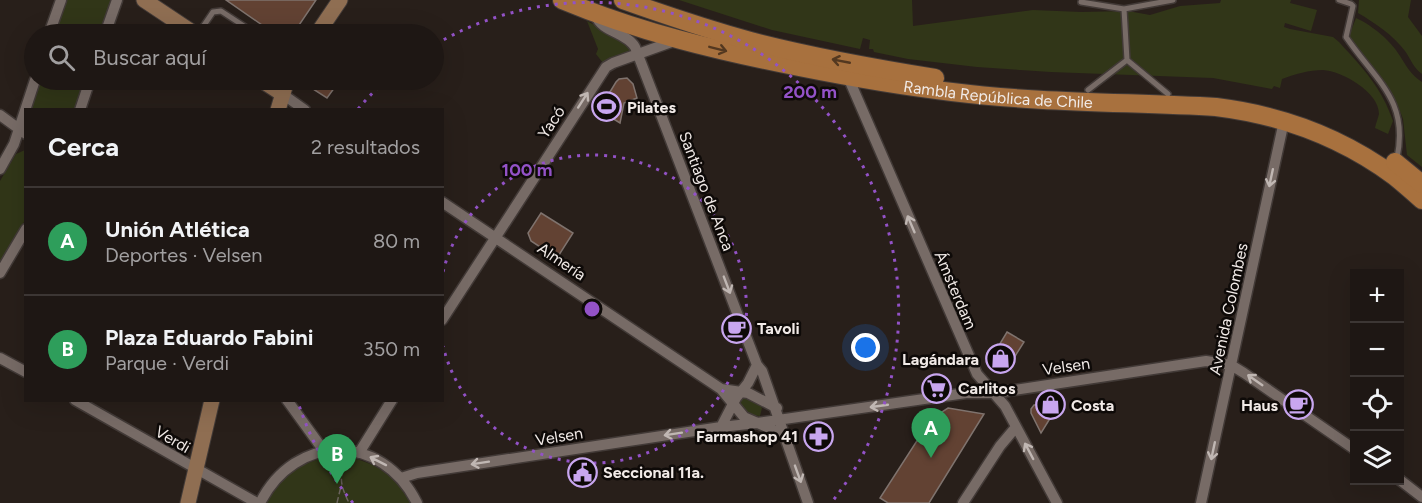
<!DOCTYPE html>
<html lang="es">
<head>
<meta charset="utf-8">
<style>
  :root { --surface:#1e1714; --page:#2b2422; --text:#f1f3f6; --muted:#a19fa0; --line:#3c3634; --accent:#b45309 }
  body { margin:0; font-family:Figtree,sans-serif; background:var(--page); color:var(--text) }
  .controls { position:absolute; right:18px; bottom:18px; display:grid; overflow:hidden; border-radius:0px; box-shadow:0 6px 24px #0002 }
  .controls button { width:54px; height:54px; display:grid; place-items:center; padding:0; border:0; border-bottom:2px solid var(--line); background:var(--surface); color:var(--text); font:30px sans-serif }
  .you { position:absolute; left:866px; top:348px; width:21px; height:21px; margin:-15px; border:4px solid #fff; border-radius:50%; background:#1a73e8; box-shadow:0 0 0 9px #1a73e833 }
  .badge { display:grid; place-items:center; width:39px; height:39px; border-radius:50%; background:var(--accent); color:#fff; font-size:20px; font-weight:700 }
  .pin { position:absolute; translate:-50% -50px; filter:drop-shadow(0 2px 3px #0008) }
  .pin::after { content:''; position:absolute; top:32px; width:21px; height:18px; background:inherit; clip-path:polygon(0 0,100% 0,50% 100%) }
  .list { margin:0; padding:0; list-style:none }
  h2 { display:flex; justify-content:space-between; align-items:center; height:78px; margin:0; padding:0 24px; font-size:26px }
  h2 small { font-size:20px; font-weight:400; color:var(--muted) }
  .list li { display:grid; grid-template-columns:39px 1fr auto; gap:18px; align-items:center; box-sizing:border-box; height:108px; padding:0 24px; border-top:2px solid var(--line) }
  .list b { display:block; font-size:22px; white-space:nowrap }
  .list p { margin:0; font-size:20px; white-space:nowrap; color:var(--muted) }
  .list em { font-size:20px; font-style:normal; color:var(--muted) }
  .icon { flex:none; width:33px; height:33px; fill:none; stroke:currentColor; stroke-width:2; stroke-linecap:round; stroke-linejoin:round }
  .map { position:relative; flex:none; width:1422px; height:503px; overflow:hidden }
  .search { position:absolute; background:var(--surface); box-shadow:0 6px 24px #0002; left:24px; top:24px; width:420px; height:66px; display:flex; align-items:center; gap:15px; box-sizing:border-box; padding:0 21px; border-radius:33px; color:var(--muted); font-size:22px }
  .panel { position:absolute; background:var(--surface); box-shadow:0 6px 24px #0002; left:24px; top:108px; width:420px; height:294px; border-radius:0px }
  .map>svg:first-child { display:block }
  .green { fill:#313618 }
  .building { fill:#624233; stroke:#7f736e; stroke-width:1.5 }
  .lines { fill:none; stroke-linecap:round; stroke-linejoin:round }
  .lane-casing { stroke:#423a37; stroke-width:8 }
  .street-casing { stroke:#423a37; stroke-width:13 }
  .secondary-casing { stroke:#423a37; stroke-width:17 }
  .primary-casing { stroke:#423a37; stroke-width:20 }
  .path { stroke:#6b635e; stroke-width:1.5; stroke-dasharray:6 3; stroke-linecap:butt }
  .lane { stroke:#776b66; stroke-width:5 }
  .street { stroke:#776b66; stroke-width:10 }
  .secondary { stroke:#8f6e52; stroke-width:15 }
  .primary { stroke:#a8713e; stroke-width:18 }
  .oneway { stroke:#533820 }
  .oneway2 { stroke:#c0b7b3 }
  .ring { fill:none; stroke:#9352c7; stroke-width:3; stroke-dasharray:3 6 }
  .labels { text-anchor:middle; stroke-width:5; stroke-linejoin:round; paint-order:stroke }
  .street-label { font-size:16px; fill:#f1eae7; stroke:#0e0a08 }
  .poi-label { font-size:16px; font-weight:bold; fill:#f1eae7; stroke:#0e0a08; text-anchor:start }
  .centre { fill:#9352c7; stroke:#0e0a08; stroke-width:3 }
  .ring-label { font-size:18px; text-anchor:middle; font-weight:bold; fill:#9352c7; stroke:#0e0a08; stroke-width:5; stroke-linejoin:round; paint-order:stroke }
</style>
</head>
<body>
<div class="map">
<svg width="1422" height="503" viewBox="0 0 1422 503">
  <rect width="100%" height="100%" fill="#281f1a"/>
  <path class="green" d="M 67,0 L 111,0 L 100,34 L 55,34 Z
    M 679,0 L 912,0 L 913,26 L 1033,10 L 1081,12 L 1128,11 L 1150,15 L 1180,6 L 1220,3 L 1221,0 L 1291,0 L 1290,3 L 1317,10 L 1311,31 L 1285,23 L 1284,27 L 1290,29 L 1333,37 L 1339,42 C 1362,67 1382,88 1393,121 L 1388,134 L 1375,128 C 1376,123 1378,118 1379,114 C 1379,92 1342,71 1323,70 C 1309,70 1295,74 1282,79 L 1280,88 L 1274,86 L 1272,89 L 1213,78 L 1051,72 L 977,67 L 908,59 L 874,52 L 873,49 L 869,49 L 870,40 L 863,38 L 860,49 L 772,30 Z
    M 1359,0 L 1411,0 L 1408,17 L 1422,36 L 1422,74 C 1412,66 1412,61 1405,51 C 1393,35 1375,23 1358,13 Z
    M 1356,18 C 1372,25 1391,41 1400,56 C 1407,67 1411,75 1422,82 L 1422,167 L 1407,155 L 1403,119 L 1396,101 L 1349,36 Z
    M 587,21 L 627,43 L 632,52 L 610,59 L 603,63 L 596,54 L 598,49 Z
    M 41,80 L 85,80 L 75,109 L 31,110 Z
    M 25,150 L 25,220 L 0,265 L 0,181 L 16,154 Z
    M 744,397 L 758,403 L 762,408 L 760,416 L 749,415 L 738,402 Z
    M 331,456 C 365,456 394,471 410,503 L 266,503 C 280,477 301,462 331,456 Z"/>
  <path class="building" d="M 226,0 L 316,0 L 293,34 L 275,34 Z
    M 627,78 L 633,84 L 637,98 L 624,103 L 620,123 L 599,110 L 616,82 L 619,79 Z
    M 312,80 L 340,80 L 327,98 L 313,89 L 311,84 Z
    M 541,213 L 573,233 L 557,258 L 531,241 L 528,233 Z
    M 1007,332 L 1024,342 L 1012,361 L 995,352 Z
    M 1059,404 L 1041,433 L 1031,413 L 1031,409 L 1034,405 Z
    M 948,408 L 984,414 L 929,503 L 888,503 L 880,498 L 931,419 Z"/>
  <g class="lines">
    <defs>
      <path id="lane" d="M 1339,0 L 1351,4 L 1353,6 L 1346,37 C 1376,81 1409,100 1397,158
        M 1081,2 L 1124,9
        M 198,34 L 213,12 L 221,11 L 256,34
        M 1088,90 L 1127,60
        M 1168,94 L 1127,60 L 1124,9 L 1173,0"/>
      <path id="street" d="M 596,16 C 602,32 626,32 635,47 L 757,365 L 762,371 L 808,503
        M 49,34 L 61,0
        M 105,34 L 117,0
        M 848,77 L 977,374 L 1005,406 L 1057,503
        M 281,93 L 305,110
        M 80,110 L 90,80
        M 0,115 L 26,134
        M 0,169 L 14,144 L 35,80
        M 442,202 L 721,389 L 744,417 L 771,429 L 784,437
        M 0,273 L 26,229
        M 442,320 L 606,67 L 613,63 L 677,40
        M 0,358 L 26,372
        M 721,389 L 748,393 L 777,408
        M 75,400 L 257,503
        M 287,400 L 324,451
        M 721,427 L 736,398 L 748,383 L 757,365
        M 359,453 L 392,400
        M 401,478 L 417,473 L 721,427 L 757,423 L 966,393 L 995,393 L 1206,361 L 1231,365 L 1244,373 L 1354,449
        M 1400,480 L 1422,497
        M 260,503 C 295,433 382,432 417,503
        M 963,503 L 1000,446 L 1016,427
        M 1201,503 L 1284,121"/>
      <path id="secondary" d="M 144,0 L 195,34
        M 317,34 L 340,0
        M 261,80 L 281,93
        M 278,110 L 287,80
        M 188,503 L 212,400"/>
      <g id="primary">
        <path id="s1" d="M 562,0 C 638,32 719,51 799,67 C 849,77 900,86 952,92 C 1039,103 1128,102 1216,107 C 1281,115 1341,137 1394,176 C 1404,184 1413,192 1422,200"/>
        <path d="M 623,0 C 665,15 707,29 750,41 C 811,57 873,68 935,78"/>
        <path d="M 1395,162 L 1422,184"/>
      </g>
    </defs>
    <use href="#lane" class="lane-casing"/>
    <use href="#street" class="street-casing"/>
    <use href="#secondary" class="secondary-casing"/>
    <use href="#primary" class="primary-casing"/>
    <path class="path" d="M 332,461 L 340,472
      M 347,462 C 337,477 342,488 349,503
      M 337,503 L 341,486"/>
    <use href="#lane" class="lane"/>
    <use href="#street" class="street"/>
    <use href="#secondary" class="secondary"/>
    <use href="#primary" class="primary"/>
  </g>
  <defs><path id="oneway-shaft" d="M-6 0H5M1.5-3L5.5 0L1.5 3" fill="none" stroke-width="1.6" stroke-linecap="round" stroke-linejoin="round" transform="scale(1.5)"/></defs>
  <g class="oneway">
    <use href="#oneway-shaft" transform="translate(718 49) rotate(14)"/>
    <use href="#oneway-shaft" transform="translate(841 61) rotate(-169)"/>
  </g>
  <g class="oneway2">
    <use href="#oneway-shaft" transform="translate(583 100) rotate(-57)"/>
    <use href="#oneway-shaft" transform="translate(1271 178) rotate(102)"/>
    <use href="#oneway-shaft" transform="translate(911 224) rotate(-113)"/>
    <use href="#oneway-shaft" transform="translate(727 285) rotate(69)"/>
    <use href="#oneway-shaft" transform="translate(1255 380) rotate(-145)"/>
    <use href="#oneway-shaft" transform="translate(879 406) rotate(172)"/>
    <use href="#oneway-shaft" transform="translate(673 434) rotate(171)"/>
    <use href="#oneway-shaft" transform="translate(1029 451) rotate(-118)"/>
    <use href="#oneway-shaft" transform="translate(1213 451) rotate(102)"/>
    <use href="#oneway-shaft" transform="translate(378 461) rotate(-153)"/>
    <use href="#oneway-shaft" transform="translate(480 463) rotate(171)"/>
    <use href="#oneway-shaft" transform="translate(798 474) rotate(70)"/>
  </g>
  <g class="ring">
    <path d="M443 272A154 154 0 1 1 443 346"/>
    <path d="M353 503A308 308 0 0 1 298 402M358 109A308 308 0 0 1 386 80M436 44A308 308 0 0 1 831 503"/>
  </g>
  <defs>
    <symbol id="stadium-ring" viewBox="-11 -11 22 22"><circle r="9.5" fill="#0e0a08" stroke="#c8a6ef" stroke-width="1.5"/><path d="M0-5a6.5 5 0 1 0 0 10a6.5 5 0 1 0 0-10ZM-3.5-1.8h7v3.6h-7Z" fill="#c8a6ef"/></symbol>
    <symbol id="cafe-ring" viewBox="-11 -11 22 22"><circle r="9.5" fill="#0e0a08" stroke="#c8a6ef" stroke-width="1.5"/><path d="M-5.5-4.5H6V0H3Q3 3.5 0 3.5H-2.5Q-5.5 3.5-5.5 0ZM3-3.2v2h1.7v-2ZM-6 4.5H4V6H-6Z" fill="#c8a6ef"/></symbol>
    <symbol id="shop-ring" viewBox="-11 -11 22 22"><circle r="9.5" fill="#0e0a08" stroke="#c8a6ef" stroke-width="1.5"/><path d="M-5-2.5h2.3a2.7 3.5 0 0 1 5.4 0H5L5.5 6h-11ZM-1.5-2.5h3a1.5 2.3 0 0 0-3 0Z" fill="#c8a6ef"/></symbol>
    <symbol id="supermarket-ring" viewBox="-11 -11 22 22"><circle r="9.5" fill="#0e0a08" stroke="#c8a6ef" stroke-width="1.5"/><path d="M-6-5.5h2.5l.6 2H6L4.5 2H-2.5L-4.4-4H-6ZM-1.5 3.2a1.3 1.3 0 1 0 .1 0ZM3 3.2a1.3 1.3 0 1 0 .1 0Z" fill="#c8a6ef"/></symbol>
    <symbol id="pharmacy-ring" viewBox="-11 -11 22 22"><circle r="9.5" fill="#0e0a08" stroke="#c8a6ef" stroke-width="1.5"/><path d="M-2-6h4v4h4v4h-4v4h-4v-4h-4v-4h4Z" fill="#c8a6ef"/></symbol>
    <symbol id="civic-ring" viewBox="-11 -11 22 22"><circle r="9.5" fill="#0e0a08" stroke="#c8a6ef" stroke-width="1.5"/><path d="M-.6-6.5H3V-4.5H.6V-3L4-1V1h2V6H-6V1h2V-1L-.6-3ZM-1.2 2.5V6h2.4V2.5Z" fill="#c8a6ef"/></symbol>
  </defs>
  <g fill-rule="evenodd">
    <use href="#stadium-ring" x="590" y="90" width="33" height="33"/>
    <use href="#cafe-ring" x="720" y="312" width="33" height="33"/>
    <use href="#shop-ring" x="984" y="342" width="33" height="33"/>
    <use href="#supermarket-ring" x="920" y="372" width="33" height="33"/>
    <use href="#shop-ring" x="1034" y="388" width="33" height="33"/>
    <use href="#cafe-ring" x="1282" y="388" width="33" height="33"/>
    <use href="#pharmacy-ring" x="802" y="420" width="33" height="33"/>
    <use href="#civic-ring" x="566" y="456" width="33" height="33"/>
  </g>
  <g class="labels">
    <g class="street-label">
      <text dy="6" stroke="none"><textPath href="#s1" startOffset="448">Rambla República de Chile</textPath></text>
      <text transform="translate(551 122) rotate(-57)" y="6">Yacó</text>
      <text transform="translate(707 191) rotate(69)" y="6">Santiago de Anca</text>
      <text transform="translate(562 261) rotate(34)" y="6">Almería</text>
      <text transform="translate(956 290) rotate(67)" y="6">Ámsterdam</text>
      <text transform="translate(1228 309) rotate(-78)" y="6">Avenida Colombes</text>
      <text transform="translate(1066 366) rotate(-8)" y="6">Velsen</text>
      <text transform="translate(559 436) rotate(-9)" y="6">Velsen</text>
      <text transform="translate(173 439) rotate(30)" y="6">Verdi</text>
    </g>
    <g class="poi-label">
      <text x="627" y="113">Pilates</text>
      <text x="757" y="334">Tavoli</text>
      <text x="979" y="365" text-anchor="end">Lagándara</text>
      <text x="958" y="394">Carlitos</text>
      <text x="1071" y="411">Costa</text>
      <text x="1278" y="411" text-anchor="end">Haus</text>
      <text x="798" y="442" text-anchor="end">Farmashop 41</text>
      <text x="603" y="478">Seccional 11a.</text>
    </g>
  </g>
  <circle cx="592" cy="309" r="9" class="centre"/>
  <g class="ring-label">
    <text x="810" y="98">200 m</text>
    <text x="527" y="176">100 m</text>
  </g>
</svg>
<div class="controls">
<button>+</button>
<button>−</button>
<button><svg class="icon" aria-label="locate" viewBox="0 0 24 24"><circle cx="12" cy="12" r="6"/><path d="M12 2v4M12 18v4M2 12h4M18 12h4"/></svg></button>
<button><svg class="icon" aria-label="layers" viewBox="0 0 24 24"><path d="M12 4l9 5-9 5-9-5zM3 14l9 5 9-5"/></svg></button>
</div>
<div class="you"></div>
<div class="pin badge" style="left:931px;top:458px;background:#2e9e5b">A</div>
<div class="pin badge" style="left:337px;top:484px;background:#2e9e5b">B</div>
<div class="search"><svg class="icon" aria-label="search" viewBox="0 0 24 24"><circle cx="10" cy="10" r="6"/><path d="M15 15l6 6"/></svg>Buscar aquí</div>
<section class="panel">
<h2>Cerca<small>2 resultados</small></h2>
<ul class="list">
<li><span class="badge" style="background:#2e9e5b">A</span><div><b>Unión Atlética</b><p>Deportes · Velsen</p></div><em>80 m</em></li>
<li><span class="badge" style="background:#2e9e5b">B</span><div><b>Plaza Eduardo Fabini</b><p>Parque · Verdi</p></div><em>350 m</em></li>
</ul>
</section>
</div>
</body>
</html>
